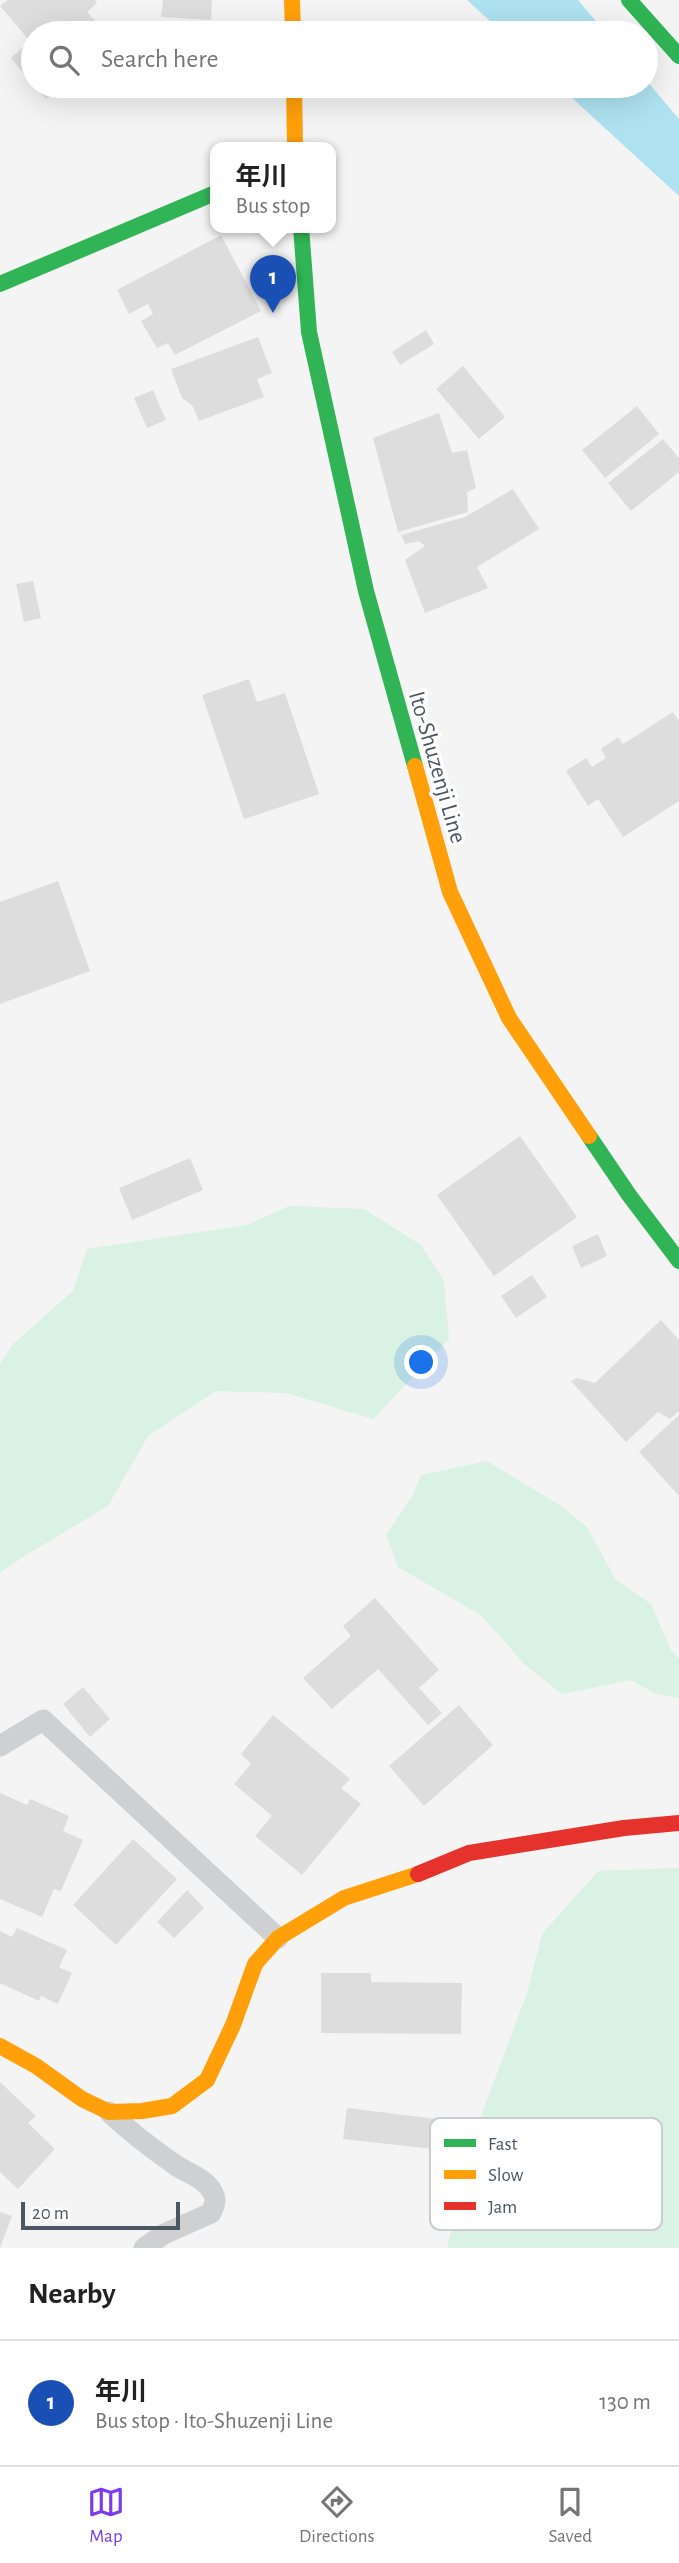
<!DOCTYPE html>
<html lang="en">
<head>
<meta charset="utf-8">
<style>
  :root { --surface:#fff; --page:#f6f6f6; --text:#222; --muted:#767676; --line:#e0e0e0; --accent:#7c3aed }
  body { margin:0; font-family:"Alegreya Sans","Noto Sans JP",sans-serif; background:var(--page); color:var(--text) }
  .scale { position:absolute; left:21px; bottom:18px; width:159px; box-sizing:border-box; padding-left:7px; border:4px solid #4a5661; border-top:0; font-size:19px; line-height:24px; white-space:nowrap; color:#4a5661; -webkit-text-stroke:5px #fff; paint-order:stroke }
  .you { position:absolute; left:422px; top:1363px; width:24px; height:24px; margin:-18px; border:5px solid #fff; border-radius:50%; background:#1a73e8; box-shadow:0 0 0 10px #1a73e833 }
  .badge { display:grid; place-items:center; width:46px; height:46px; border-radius:50%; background:var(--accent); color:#fff; font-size:23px; font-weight:700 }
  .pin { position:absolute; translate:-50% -58px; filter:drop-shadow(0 2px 4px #0008) }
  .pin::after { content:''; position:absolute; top:37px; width:24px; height:21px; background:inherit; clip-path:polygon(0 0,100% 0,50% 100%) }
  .popup { position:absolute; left:210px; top:142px; width:126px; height:91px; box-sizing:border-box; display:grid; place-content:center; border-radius:14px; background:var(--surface); filter:drop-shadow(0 2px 5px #0005); font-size:23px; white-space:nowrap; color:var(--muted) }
  .popup b { font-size:26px; color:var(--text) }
  .popup::after { content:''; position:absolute; left:50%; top:100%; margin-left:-14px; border:14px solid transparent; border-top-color:var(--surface) }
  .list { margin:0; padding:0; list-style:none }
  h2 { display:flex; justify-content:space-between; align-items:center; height:91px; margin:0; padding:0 28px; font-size:30px }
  h2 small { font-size:23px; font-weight:400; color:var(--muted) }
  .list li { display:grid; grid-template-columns:46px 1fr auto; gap:21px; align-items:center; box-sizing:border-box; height:126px; padding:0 28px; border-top:2px solid var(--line) }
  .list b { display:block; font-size:26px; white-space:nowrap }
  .list p { margin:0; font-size:23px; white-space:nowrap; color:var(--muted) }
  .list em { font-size:23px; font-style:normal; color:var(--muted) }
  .icon { flex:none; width:38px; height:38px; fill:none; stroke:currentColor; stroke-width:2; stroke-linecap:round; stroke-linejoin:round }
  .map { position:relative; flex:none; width:679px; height:2248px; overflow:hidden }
  .search { position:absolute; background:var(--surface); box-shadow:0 7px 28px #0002; left:21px; right:21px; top:21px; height:77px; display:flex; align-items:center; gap:18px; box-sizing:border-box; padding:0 24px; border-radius:38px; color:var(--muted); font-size:26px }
  .sheet { height:217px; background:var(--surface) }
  nav { display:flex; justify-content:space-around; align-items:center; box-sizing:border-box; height:98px; border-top:2px solid var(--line); background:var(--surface); font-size:19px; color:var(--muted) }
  nav a { display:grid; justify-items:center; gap:4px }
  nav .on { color:var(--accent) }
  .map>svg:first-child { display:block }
  .green { fill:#d9f2e3 }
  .water { fill:#aee2f0 }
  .building { fill:#ddddde }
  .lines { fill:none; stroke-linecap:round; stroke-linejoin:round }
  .lane { stroke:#ced0d2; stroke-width:21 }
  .fast { stroke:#30b455; stroke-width:16 }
  .slow { stroke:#ff9f0a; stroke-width:16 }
  .jam { stroke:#e5322d; stroke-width:16 }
  .labels { text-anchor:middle; stroke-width:7; stroke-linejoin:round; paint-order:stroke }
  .street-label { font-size:24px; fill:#4a5661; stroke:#fff }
  .key { fill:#fff; stroke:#c9ccd0; stroke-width:2 }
  .key-label { font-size:19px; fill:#4a5661 }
</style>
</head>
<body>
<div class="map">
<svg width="679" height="2248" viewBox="0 0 679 2248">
  <rect width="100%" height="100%" fill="#f4f4f4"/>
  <path class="green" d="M 289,1206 L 364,1209 L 421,1245 L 444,1281 L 449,1339 L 373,1419 L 286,1393 L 216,1391 L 148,1436 L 108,1506 L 23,1557 L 0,1573 L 0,1365 L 12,1345 L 73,1291 L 87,1249 L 247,1225 Z
    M 487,1461 L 561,1506 L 587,1527 L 615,1579 L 651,1604 L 671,1650 L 679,1658 L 679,1698 L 656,1694 L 631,1680 L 562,1694 L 524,1664 L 482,1616 L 398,1567 L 386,1535 L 412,1496 L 421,1475 Z
    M 679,1868 L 679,2248 L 447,2248 L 474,2135 L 527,1993 L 542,1934 L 598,1871 Z"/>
  <path class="water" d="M 467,0 L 578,0 L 606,33 L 503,33 Z
    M 646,80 L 679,119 L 679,196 L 559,86 L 646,86 Z"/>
  <path class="building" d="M 8,0 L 95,0 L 97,3 L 87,12 L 106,33 L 33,33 L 33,85 L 11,58 L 30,41 L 0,6 Z
    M 163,0 L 212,0 L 211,20 L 161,17 Z
    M 34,86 L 61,86 L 46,99 Z
    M 221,235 L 261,311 L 175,355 L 168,343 L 157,348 L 141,321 L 153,314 L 148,304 L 129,314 L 117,290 Z
    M 426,330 L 434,344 L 400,365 L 392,352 Z
    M 258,337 L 272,373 L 257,379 L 264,397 L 199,421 L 192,405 L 182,398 L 171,369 Z
    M 463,366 L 505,417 L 479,439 L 436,389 Z
    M 153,390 L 166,420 L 147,428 L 134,398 Z
    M 637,406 L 659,434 L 605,478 L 582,450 Z
    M 439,413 L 452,453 L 467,450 L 476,488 L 467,492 L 468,512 L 398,532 L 373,438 Z
    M 663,439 L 679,458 L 679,472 L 631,511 L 608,483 Z
    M 513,489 L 539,529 L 477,567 L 488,588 L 425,613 L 405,560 L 425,546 L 419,541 L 405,544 L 401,535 L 465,517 Z
    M 33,581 L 41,618 L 24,622 L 16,584 Z
    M 249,679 L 257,702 L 285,693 L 319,794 L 244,819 L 202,695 Z
    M 673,712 L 679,721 L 679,801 L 623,837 L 598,799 L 588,806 L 566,771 L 586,758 L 592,767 L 606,758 L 601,749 L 618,737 L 623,744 Z
    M 58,881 L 90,971 L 0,1004 L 0,902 Z
    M 520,1136 L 577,1217 L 494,1276 L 437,1195 Z
    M 190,1158 L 203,1190 L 132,1220 L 119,1188 Z
    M 598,1234 L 607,1256 L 581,1268 L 572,1246 Z
    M 532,1275 L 547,1297 L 516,1318 L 501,1296 Z
    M 661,1320 L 679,1340 L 679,1411 L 670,1419 L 658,1412 L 626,1442 L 571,1381 L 577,1378 L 595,1383 Z
    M 679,1415 L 679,1496 L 639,1452 Z
    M 375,1598 L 439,1670 L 419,1688 L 442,1713 L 428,1725 L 378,1669 L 332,1709 L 303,1678 L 351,1636 L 343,1626 Z
    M 83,1687 L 110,1719 L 90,1737 L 63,1704 Z
    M 459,1705 L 493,1745 L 424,1806 L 389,1766 Z
    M 273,1715 L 350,1779 L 341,1788 L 361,1804 L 302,1875 L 255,1836 L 272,1816 L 234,1784 L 251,1764 L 241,1754 Z
    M 0,1793 L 27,1805 L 30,1799 L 69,1816 L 63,1831 L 83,1840 L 61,1891 L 54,1889 L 42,1917 L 0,1899 Z
    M 133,1839 L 177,1879 L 116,1945 L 73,1905 Z
    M 187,1890 L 204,1908 L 174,1938 L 157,1922 Z
    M 17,1928 L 67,1950 L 59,1967 L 72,1973 L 58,2004 L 41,1996 L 39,2001 L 0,1983 L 0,1931 L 12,1937 Z
    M 321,1973 L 371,1973 L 371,1982 L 462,1983 L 461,2034 L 321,2033 Z
    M 0,2082 L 36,2116 L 28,2123 L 55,2149 L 18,2189 L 0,2172 Z
    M 347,2108 L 437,2119 L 433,2149 L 343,2139 Z
    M 0,2212 L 12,2216 L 0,2248 Z"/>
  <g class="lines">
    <path class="lane" d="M 0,1746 L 43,1720 L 278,1938
      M 109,2112 C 129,2131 151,2148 174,2164 C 186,2173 206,2178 213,2193 C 217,2200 214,2206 211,2213 L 164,2234 L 144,2248"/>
    <path class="fast" d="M 629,0 L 679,56
      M 301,227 L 309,332 L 366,591 L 415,766
      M 0,284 L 215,193
      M 589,1136 L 629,1195 L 679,1261"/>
    <path class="slow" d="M 292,0 L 293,33
      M 294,86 L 295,147
      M 415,766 L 450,892 L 509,1018 L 589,1136
      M 0,2046 L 36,2066 L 82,2099 L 109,2112 L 142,2111 L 172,2106 L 207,2080 L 233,2025 L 255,1964 L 278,1938 L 344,1898 L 418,1874"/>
    <path class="jam" d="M 418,1874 L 469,1853 L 624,1828 L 679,1823"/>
  </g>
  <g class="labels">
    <g class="street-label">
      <text transform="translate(438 767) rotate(74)" y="8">Ito-Shuzenji Line</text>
    </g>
  </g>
  <rect x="430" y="2118" width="232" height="112" rx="10" class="key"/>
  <rect x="444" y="2139" width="32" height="8" fill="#30b455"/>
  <rect x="444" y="2170" width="32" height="9" fill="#ff9f0a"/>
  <rect x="444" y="2202" width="32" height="8" fill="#e5322d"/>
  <g class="key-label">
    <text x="488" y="2150">Fast</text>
    <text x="488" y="2181">Slow</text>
    <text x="488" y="2213">Jam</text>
  </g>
</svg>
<div class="scale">20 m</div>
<div class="you"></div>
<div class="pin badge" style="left:273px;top:313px;background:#1a4fb4">1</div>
<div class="popup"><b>年川</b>Bus stop</div>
<div class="search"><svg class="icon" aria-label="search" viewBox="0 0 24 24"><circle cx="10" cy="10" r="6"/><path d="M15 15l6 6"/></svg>Search here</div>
</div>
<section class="sheet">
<h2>Nearby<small></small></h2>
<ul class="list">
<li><span class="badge" style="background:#1a4fb4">1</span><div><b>年川</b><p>Bus stop · Ito-Shuzenji Line</p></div><em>130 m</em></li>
</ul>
</section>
<nav>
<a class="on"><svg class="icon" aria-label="map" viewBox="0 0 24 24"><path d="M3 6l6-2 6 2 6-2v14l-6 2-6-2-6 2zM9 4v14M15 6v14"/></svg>Map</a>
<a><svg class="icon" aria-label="directions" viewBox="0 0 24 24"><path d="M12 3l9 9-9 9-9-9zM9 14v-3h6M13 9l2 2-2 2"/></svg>Directions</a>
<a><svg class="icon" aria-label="saved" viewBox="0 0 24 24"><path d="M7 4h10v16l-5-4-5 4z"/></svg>Saved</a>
</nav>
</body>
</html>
